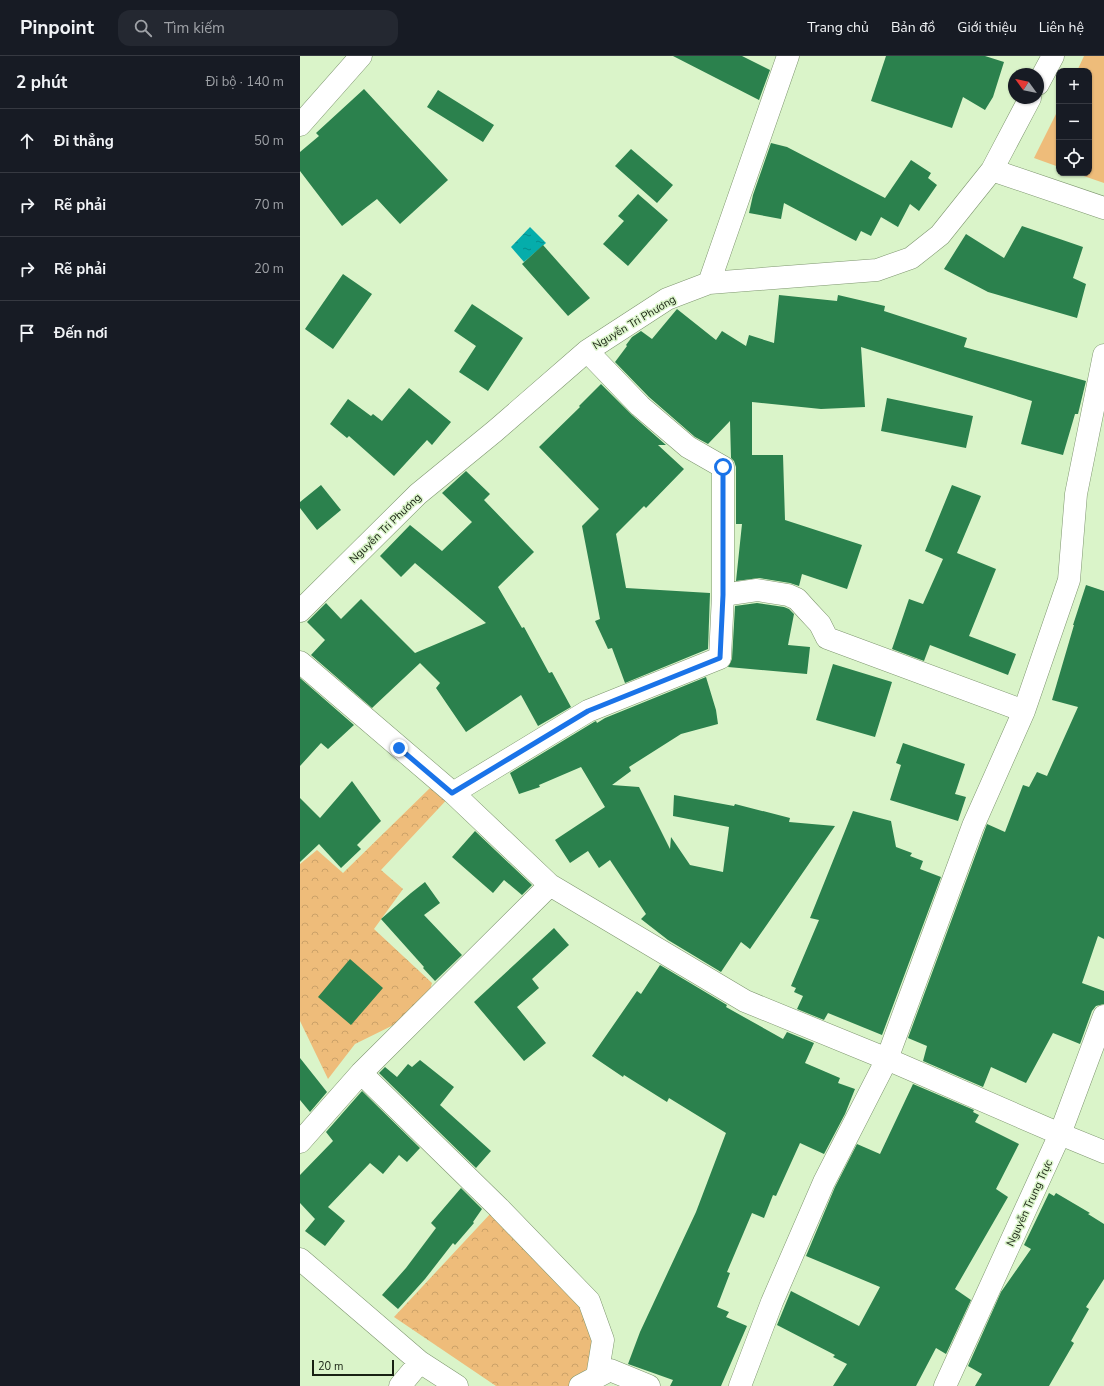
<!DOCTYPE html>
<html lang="vi">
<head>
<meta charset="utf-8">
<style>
  :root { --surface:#171b24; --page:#242831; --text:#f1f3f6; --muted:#9ea1a6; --line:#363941 }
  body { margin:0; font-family:"Nunito Sans",sans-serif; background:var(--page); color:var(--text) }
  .controls { position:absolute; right:12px; top:12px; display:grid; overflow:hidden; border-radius:8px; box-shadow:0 1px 3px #0004 }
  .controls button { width:36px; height:36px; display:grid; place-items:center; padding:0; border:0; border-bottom:1px solid var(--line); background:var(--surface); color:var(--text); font:20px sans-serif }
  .compass { position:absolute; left:708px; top:12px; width:36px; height:36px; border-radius:50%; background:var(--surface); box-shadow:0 1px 3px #0004; rotate:303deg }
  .scale { position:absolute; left:12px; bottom:10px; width:82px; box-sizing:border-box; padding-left:4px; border:2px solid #182112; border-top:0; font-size:11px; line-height:14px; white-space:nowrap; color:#182112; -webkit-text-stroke:3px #daf4c9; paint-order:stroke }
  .stop { position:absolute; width:12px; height:12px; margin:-9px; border:3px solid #1a73e8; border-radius:50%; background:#fff }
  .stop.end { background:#1a73e8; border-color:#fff; box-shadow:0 1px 4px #0008 }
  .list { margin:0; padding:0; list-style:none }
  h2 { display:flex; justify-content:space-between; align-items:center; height:52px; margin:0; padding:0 16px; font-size:17px }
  h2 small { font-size:13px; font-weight:400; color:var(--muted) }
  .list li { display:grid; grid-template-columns:26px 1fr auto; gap:12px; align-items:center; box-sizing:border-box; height:64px; padding:0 16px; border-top:1px solid var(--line) }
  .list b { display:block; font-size:15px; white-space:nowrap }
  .list em { font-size:13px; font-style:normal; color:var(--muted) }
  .icon { flex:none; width:22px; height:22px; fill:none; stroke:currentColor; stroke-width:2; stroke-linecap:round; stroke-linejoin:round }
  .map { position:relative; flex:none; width:804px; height:1330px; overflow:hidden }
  header { display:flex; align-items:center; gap:24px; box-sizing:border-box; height:56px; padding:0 20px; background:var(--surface); border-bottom:1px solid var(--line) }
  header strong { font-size:19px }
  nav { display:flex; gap:22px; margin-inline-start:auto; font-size:14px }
  .search { width:280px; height:36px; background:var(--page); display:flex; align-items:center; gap:10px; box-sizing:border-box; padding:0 14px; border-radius:12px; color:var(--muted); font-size:15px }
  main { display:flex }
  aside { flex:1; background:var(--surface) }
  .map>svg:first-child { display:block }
  .forest { fill:url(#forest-crowns) }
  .park { fill:#eebc7a }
  .water { fill:url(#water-ripples) }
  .building { fill:#2b814d }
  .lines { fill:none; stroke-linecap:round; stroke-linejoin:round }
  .minor-casing { stroke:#7e966f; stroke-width:23 }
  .minor { stroke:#fff; stroke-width:22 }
  .route { stroke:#1a73e8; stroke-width:5 }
  .labels { text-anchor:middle; stroke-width:3; stroke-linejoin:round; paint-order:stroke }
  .street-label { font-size:11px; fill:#182112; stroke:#daf4c9 }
</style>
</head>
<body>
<header>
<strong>Pinpoint</strong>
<div class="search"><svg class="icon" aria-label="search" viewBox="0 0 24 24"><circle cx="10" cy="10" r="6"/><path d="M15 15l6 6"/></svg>Tìm kiếm</div>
<nav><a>Trang chủ</a><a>Bản đồ</a><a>Giới thiệu</a><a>Liên hệ</a></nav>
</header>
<main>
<aside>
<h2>2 phút<small>Đi bộ · 140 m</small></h2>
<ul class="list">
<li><svg class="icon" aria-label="ahead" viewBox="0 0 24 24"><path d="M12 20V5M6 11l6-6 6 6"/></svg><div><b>Đi thẳng</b></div><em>50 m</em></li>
<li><svg class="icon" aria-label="right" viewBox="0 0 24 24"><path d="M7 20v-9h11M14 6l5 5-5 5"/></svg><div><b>Rẽ phải</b></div><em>70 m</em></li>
<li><svg class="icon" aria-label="right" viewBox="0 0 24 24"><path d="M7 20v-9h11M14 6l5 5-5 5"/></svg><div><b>Rẽ phải</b></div><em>20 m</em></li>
<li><svg class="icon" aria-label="arrive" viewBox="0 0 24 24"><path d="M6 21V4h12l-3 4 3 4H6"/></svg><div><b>Đến nơi</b></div></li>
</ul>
</aside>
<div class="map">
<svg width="804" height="1330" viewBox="0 0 804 1330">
  <defs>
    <pattern id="forest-crowns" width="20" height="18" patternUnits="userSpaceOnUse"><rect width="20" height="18" fill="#eebc7a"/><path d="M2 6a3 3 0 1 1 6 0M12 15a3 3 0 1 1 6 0" fill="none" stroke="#cba168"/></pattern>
    <pattern id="water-ripples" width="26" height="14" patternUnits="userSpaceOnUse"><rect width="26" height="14" fill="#05adab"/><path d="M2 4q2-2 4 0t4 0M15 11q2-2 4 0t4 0" fill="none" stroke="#058c8a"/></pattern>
  </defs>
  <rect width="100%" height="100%" fill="#daf4c9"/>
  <path class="forest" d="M 131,731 L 153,737 L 81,814 L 103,833 L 74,873 L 132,927 L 124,954 L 55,988 L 28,1023 L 0,965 L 0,808 L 17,794 L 43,817 Z
    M 191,1157 L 289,1245 L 300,1307 L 273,1330 L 196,1330 L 94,1261 Z"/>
  <path class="park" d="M 784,0 L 804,0 L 804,127 L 775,117 L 789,117 L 789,15 L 777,15 Z
    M 759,52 L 759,111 L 734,102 Z"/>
  <path class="water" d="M 230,171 L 246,187 L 224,206 L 211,191 Z"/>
  <path class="building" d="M 373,0 L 442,0 L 470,14 L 459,44 Z
    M 586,0 L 685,0 L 704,6 L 693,41 L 685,54 L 663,41 L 652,72 L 571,45 Z
    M 64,33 L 148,124 L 100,168 L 77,143 L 42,170 L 0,115 L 0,96 L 19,80 L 16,77 Z
    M 138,34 L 194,69 L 183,86 L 127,51 Z
    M 471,87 L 487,91 L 585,142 L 611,104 L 631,117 L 628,122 L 637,129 L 619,155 L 610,148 L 598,171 L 581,161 L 571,180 L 561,175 L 556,185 L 484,147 L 481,163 L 449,157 L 453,139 Z
    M 331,93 L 373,129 L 357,147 L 315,110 Z
    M 338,138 L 368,164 L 328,210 L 303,188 L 324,165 L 318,160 Z
    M 722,170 L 783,191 L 773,222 L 786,228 L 777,262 L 688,236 L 644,213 L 666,178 L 704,202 Z
    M 243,189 L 290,242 L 268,260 L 222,208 Z
    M 43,218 L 72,238 L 33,293 L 5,273 Z
    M 479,239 L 537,245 L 538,239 L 585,250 L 584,255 L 667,282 L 664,291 L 786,325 L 778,358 L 775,358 L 763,399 L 721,388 L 732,345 L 561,291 L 565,351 L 521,353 L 452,346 L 452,399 L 483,399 L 485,464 L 562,489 L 547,533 L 502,518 L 499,530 L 490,527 L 459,522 L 436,525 L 442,468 L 436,468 L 436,411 L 434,405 L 431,402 L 430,365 L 408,388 L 395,381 L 349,341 L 315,306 L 327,290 L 326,289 L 332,281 L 341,275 L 352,283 L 377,253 L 416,284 L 422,275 L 446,290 L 449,279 L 474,287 Z
    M 172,248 L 223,282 L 188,335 L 159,316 L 176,290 L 154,275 Z
    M 301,328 L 332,359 L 366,389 L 358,389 L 384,413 L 346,452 L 344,450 L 316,478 L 326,532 L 410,537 L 408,593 L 325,627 L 312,592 L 308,593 L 295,565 L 300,563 L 282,470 L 299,453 L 239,391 L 280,351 L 279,350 Z
    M 109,332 L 151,366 L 132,389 L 127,384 L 94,420 L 49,380 L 47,382 L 30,368 L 48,343 L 71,360 L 73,358 L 82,365 Z
    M 587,342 L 673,360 L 666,392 L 581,375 Z
    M 166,415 L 190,438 L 184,444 L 234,496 L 198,531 L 222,572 L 224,571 L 249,617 L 252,616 L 271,651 L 238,670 L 221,639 L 166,676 L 136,632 L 140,627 L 120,607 L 72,652 L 11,599 L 25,584 L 7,566 L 26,547 L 41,563 L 61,543 L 115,597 L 186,567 L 115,507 L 101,521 L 80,500 L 110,469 L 142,495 L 172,466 L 142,437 Z
    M 21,429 L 41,454 L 17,474 L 0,452 L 0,446 Z
    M 652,429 L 681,440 L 657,497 L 696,513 L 669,580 L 716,598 L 708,619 L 630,589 L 624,605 L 592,593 L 609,543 L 623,548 L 643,503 L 625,495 Z
    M 786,529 L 804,535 L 804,883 L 798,880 L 782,927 L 804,935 L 804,948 L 796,950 L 792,955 L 780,988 L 753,977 L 726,1027 L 691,1011 L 683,1031 L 623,1005 L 627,990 L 608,982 L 687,768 L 705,776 L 723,729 L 729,731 L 737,716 L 747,720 L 778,651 L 752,644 L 774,569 L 773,569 Z
    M 457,547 L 484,551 L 489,553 L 494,558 L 488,589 L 510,591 L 507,618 L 428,611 L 432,603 L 435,550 Z
    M 533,608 L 592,626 L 575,681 L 516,664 Z
    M 406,621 L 416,654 L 418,668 L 381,678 L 329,711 L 331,715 L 312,729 L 339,731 L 370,793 L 371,781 L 390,809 L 423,816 L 429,771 L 373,760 L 374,739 L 434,750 L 435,748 L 490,762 L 489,766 L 535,770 L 450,893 L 441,886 L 421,916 L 368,884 L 341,863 L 346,858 L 310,804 L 299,812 L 288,795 L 270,807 L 255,784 L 305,751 L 281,711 L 239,729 L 240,731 L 219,738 L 210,717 L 294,666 L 296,665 L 297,667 L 305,662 Z
    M 0,622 L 54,669 L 28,693 L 21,687 L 0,710 Z
    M 603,687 L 665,708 L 655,738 L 666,741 L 658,765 L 590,744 L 601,709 L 596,707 Z
    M 52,725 L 81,765 L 57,789 L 61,793 L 41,812 L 19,788 L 0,806 L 0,742 L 20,762 Z
    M 553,755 L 591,765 L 596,791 L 612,797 L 610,800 L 623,805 L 620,813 L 641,821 L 582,979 L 528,957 L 524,964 L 497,953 L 503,940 L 494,936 L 496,932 L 491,930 L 519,864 L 510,862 Z
    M 175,775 L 232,829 L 222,839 L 204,824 L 193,837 L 152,801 Z
    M 125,826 L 140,847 L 124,859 L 162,899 L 135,925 L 123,912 L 124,911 L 81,863 L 111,837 Z
    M 254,872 L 269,889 L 232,923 L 239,932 L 217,951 L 246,987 L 224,1005 L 174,946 Z
    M 50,903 L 83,932 L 51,969 L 18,941 Z
    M 360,909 L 427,949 L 426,951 L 483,983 L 487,976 L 514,987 L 505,1007 L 540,1022 L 538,1027 L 555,1033 L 545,1058 L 524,1098 L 500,1087 L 476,1140 L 473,1139 L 464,1162 L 452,1157 L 427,1216 L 430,1217 L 417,1251 L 429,1256 L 426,1261 L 447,1270 L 421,1330 L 370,1330 L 373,1324 L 328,1308 L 340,1276 L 396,1156 L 426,1077 L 369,1042 L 367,1046 L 324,1019 L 323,1021 L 292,1000 L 337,935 L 341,938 Z
    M 0,1002 L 27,1036 L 10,1056 L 0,1044 Z
    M 120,1004 L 154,1031 L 140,1049 L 191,1095 L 176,1112 L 79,1017 L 85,1011 L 97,1021 L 108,1008 L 112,1011 Z
    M 613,1028 L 674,1054 L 673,1056 L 679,1059 L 675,1066 L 719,1088 L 696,1133 L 708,1141 L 655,1233 L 671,1244 L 646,1298 L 636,1292 L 616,1330 L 533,1330 L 547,1308 L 533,1301 L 535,1299 L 477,1269 L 491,1235 L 559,1270 L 580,1231 L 506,1200 L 535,1131 L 557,1088 L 580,1098 Z
    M 62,1035 L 120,1092 L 107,1106 L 99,1099 L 83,1118 L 70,1107 L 28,1151 L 45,1165 L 25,1190 L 5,1175 L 15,1163 L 0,1147 L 0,1119 L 33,1085 L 26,1076 Z
    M 161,1132 L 182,1153 L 173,1166 L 174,1167 L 155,1189 L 153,1187 L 125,1223 L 98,1253 L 82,1239 L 106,1212 L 136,1172 L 131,1167 Z
    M 749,1137 L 754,1140 L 756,1137 L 790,1157 L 788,1158 L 804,1168 L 804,1223 L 786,1251 L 789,1253 L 771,1285 L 774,1287 L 749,1330 L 675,1330 L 682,1318 L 668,1310 L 701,1236 L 731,1193 L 724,1189 Z"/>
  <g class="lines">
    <defs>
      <path id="minor" d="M 738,28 L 753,0
        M 0,69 L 61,0
        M 692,114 L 804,152
        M 409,227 L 488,0
        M 423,539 L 457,534 L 488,539 L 497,543 L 506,553 L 520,568 L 527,582 L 724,655
        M 0,555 L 118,438 L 195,375 L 287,295 L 367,243 L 409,227 L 577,214 L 611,202 L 640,179 L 692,114 L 730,42
        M 0,606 L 153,737 L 250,829 L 445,945 L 587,1003 L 760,1078 L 804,1096
        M 153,737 L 288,655 L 420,602 L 423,539 L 423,411 L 388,391 L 340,350 L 287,295
        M 61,1017 L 199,1152 L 289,1245 L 303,1284 L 297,1321
        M 0,1086 L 61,1017 L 250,829
        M 0,1203 L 120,1306 L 157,1330
        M 100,1330 L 120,1306
        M 280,1330 L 310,1314 L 349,1330
        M 440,1330 L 472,1246 L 524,1126 L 587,1003 L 673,770 L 724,655 L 769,524 L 776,438 L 804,299
        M 645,1330 L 760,1078 L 804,960"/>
    </defs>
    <use href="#minor" class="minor-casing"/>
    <use href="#minor" class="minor"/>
  </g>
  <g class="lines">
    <path class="route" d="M 99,692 L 152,737 L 288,655 L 420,602 L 423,539 L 423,411"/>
  </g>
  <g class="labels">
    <g class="street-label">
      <text transform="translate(334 266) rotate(-31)" y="4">Nguyễn Tri Phương</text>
      <text transform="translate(85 472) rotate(-44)" y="4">Nguyễn Tri Phương</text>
      <text transform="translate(729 1147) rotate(-65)" y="4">Nguyễn Trung Trực</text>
    </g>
  </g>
</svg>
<div class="controls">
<button>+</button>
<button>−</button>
<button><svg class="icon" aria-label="locate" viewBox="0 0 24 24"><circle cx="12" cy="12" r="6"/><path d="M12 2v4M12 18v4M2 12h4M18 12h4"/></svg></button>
</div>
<svg class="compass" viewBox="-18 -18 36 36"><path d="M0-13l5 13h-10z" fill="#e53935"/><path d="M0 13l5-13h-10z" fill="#9ea1a6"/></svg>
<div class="scale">20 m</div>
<div class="stop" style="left:423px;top:411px"></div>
<div class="stop end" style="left:99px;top:692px"></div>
</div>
</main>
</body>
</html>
